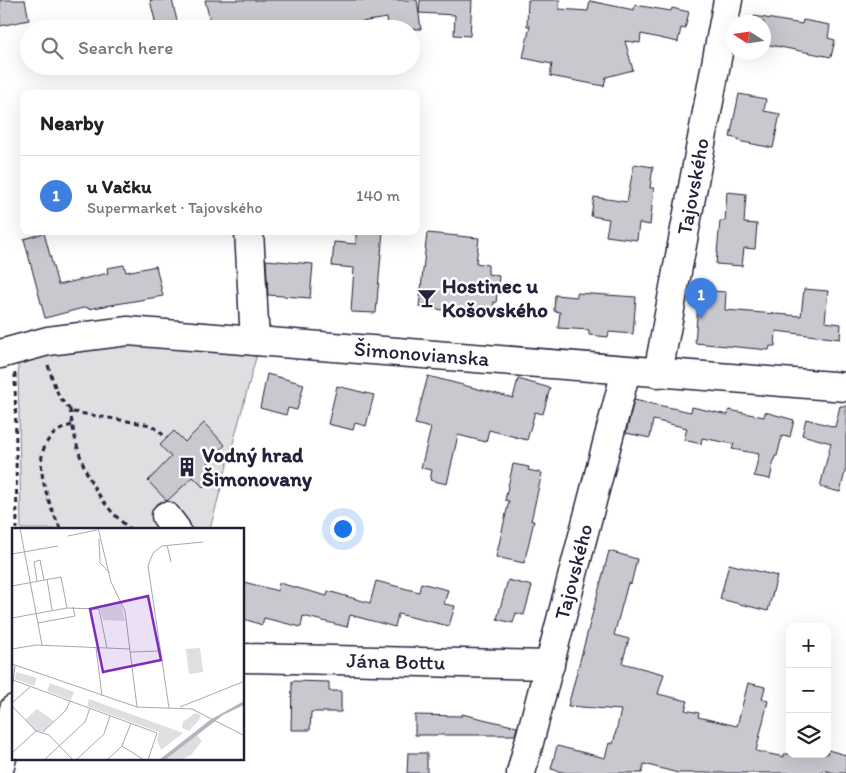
<!DOCTYPE html>
<html lang="en">
<head>
<meta charset="utf-8">
<style>
  :root { --surface:#fff; --page:#f2f2f2; --text:#222; --muted:#767676; --line:#e0e0e0; --accent:#22223b }
  body { margin:0; font-family:Itim,sans-serif; background:var(--page); color:var(--text) }
  .controls { position:absolute; right:15px; bottom:15px; display:grid; overflow:hidden; border-radius:10px; box-shadow:0 5px 20px #0002 }
  .controls button { width:45px; height:45px; display:grid; place-items:center; padding:0; border:0; border-bottom:1px solid var(--line); background:var(--surface); color:var(--text); font:25px sans-serif }
  .compass { position:absolute; left:726px; top:15px; width:45px; height:45px; border-radius:50%; background:var(--surface); box-shadow:0 5px 20px #0002; rotate:282deg }
  .you { position:absolute; left:342px; top:528px; width:18px; height:18px; margin:-12px; border:4px solid #fff; border-radius:50%; background:#1a73e8; box-shadow:0 0 0 8px #1a73e833 }
  .badge { display:grid; place-items:center; width:32px; height:32px; border-radius:50%; background:var(--accent); color:#fff; font-size:16px; font-weight:700 }
  .pin { position:absolute; translate:-50% -41px; filter:drop-shadow(0 1px 2px #0008) }
  .pin::after { content:''; position:absolute; top:26px; width:18px; height:15px; background:inherit; clip-path:polygon(0 0,100% 0,50% 100%) }
  .list { margin:0; padding:0; list-style:none }
  h2 { display:flex; justify-content:space-between; align-items:center; height:65px; margin:0; padding:0 20px; font-size:21px }
  h2 small { font-size:16px; font-weight:400; color:var(--muted) }
  .list li { display:grid; grid-template-columns:32px 1fr auto; gap:15px; align-items:center; box-sizing:border-box; height:80px; padding:0 20px; border-top:1px solid var(--line) }
  .list b { display:block; font-size:19px; white-space:nowrap }
  .list p { margin:0; font-size:16px; white-space:nowrap; color:var(--muted) }
  .list em { font-size:16px; font-style:normal; color:var(--muted) }
  .icon { flex:none; width:28px; height:28px; fill:none; stroke:currentColor; stroke-width:2; stroke-linecap:round; stroke-linejoin:round }
  .map { position:relative; flex:none; width:846px; height:773px; overflow:hidden }
  .search { position:absolute; background:var(--surface); box-shadow:0 5px 20px #0002; left:20px; top:20px; width:400px; height:55px; display:flex; align-items:center; gap:12px; box-sizing:border-box; padding:0 18px; border-radius:28px; color:var(--muted); font-size:19px }
  .panel { position:absolute; background:var(--surface); box-shadow:0 5px 20px #0002; left:20px; top:90px; width:400px; height:145px; border-radius:10px }
  .map>svg:first-child { display:block }
  .green { fill:#dfdfe2; stroke:#80808e }
  .building { fill:#c8c8cf; stroke:#22223b }
  .lines { fill:none; stroke-linecap:round; stroke-linejoin:round }
  .minor-casing { stroke:#22223b; stroke-width:31 }
  .path { stroke:#22223b; stroke-width:3; stroke-dasharray:5 4; stroke-linecap:butt }
  .minor { stroke:#fff; stroke-width:28 }
  .labels { text-anchor:middle; stroke-width:5; stroke-linejoin:round; paint-order:stroke }
  .street-label { font-size:21px; fill:#22223b; stroke:#fff }
  .poi-label { font-size:21px; font-weight:bold; fill:#22223b; stroke:#fff; text-anchor:start }
  .inset-road { fill:none; stroke:#a7a7b1; stroke-width:1 }
  .view { fill:#7b2cbf; fill-opacity:0.15; stroke:#7b2cbf; stroke-width:2.5 }
  .inset-edge { fill:none; stroke:#22223b; stroke-width:2.5 }
</style>
</head>
<body>
<div class="map">
<svg width="846" height="773" viewBox="0 0 846 773">
  <rect width="100%" height="100%" fill="#fff"/>
  <filter id="ink" filterUnits="userSpaceOnUse"><feTurbulence type="fractalNoise" baseFrequency=".02" numOctaves="2"/><feDisplacementMap in="SourceGraphic" scale="10" xChannelSelector="R" yChannelSelector="G"/><feConvolveMatrix kernelMatrix="1 2 1 2 8 2 1 2 1" color-interpolation-filters="sRGB"/></filter>
  <g filter="url(#ink)">
    <path class="green" d="M 138,343 L 257,354 L 210,529 L 21,529 L 18,364 L 52,354 Z"/>
    <path class="building" d="M 0,0 L 25,0 L 29,20 L 0,26 Z
      M 150,0 L 172,0 L 178,25 L 157,29 Z
      M 205,0 L 417,0 L 421,29 L 388,29 L 387,18 L 315,29 L 276,29 L 273,19 L 234,29 L 212,29 Z
      M 420,0 L 472,0 L 470,36 L 454,35 L 455,15 L 419,13 Z
      M 528,0 L 560,0 L 559,9 L 588,11 L 590,1 L 634,10 L 635,5 L 671,11 L 672,8 L 689,12 L 685,29 L 681,28 L 678,42 L 641,34 L 640,43 L 625,41 L 633,70 L 606,77 L 604,86 L 550,76 L 552,64 L 523,58 L 530,26 L 527,26 Z
      M 754,16 L 802,24 L 803,20 L 830,25 L 828,38 L 835,40 L 831,57 L 765,44 L 764,49 L 764,22 L 753,22 Z
      M 739,94 L 766,99 L 764,111 L 780,114 L 773,148 L 738,141 L 739,139 L 730,137 Z
      M 634,164 L 653,167 L 650,188 L 654,188 L 650,225 L 639,223 L 637,240 L 606,236 L 609,219 L 591,216 L 594,197 L 627,202 Z
      M 727,192 L 746,194 L 744,223 L 757,224 L 755,249 L 744,248 L 742,266 L 716,264 L 720,221 L 725,221 Z
      M 356,231 L 383,231 L 376,313 L 351,312 L 354,268 L 332,266 L 334,242 L 356,244 Z
      M 44,233 L 58,285 L 108,273 L 107,268 L 124,265 L 126,272 L 156,266 L 163,296 L 88,309 L 87,307 L 45,318 L 24,239 Z
      M 427,233 L 479,238 L 476,263 L 488,265 L 488,274 L 499,276 L 496,303 L 494,302 L 492,313 L 477,312 L 476,314 L 419,307 Z
      M 266,260 L 313,264 L 310,298 L 268,295 Z
      M 804,289 L 828,291 L 825,322 L 841,324 L 840,339 L 776,331 L 775,346 L 770,346 L 769,350 L 695,343 L 699,290 L 726,292 L 725,310 L 801,316 Z
      M 577,293 L 636,297 L 633,334 L 609,332 L 608,337 L 589,335 L 589,330 L 558,328 L 560,312 L 554,311 L 555,295 L 577,297 Z
      M 267,374 L 304,384 L 297,410 L 288,408 L 286,415 L 260,408 Z
      M 428,376 L 513,398 L 518,379 L 550,388 L 543,414 L 535,412 L 527,440 L 489,430 L 486,442 L 458,435 L 447,484 L 430,480 L 432,470 L 421,468 L 431,428 L 415,424 Z
      M 337,386 L 374,395 L 366,426 L 355,423 L 353,430 L 328,424 Z
      M 634,400 L 691,412 L 692,407 L 728,415 L 729,410 L 764,417 L 765,412 L 794,420 L 790,437 L 782,436 L 777,456 L 775,456 L 770,479 L 754,476 L 759,454 L 732,449 L 734,444 L 702,438 L 701,444 L 684,440 L 687,428 L 653,420 L 650,438 L 626,433 Z
      M 840,406 L 846,406 L 846,468 L 840,492 L 820,487 L 831,443 L 802,435 L 806,419 L 835,427 Z
      M 204,423 L 225,445 L 208,462 L 218,472 L 203,487 L 193,477 L 167,501 L 148,481 L 171,457 L 160,445 L 174,431 L 185,442 Z
      M 513,464 L 529,467 L 528,470 L 542,473 L 531,521 L 534,521 L 524,563 L 496,557 L 509,501 L 505,500 Z
      M 609,551 L 637,559 L 631,584 L 628,583 L 614,635 L 629,639 L 622,663 L 664,674 L 658,694 L 688,701 L 685,710 L 699,713 L 698,717 L 737,726 L 748,683 L 765,687 L 762,699 L 768,701 L 756,751 L 784,757 L 784,754 L 827,754 L 828,750 L 846,755 L 846,773 L 835,773 L 823,770 L 823,773 L 678,773 L 644,764 L 642,773 L 566,773 L 551,769 L 557,746 L 605,758 L 609,743 L 613,744 L 621,710 L 568,706 Z
      M 729,564 L 777,576 L 768,611 L 720,599 Z
      M 508,580 L 532,586 L 524,615 L 516,613 L 513,623 L 497,619 Z
      M 376,581 L 419,592 L 421,583 L 448,590 L 444,604 L 455,606 L 449,626 L 398,614 L 395,627 L 350,615 L 347,627 L 303,616 L 301,627 L 264,618 L 262,625 L 244,619 L 244,582 L 278,591 L 279,583 L 327,596 L 328,591 L 370,603 Z
      M 292,681 L 329,682 L 329,691 L 341,691 L 341,712 L 311,712 L 310,730 L 291,730 Z
      M 462,714 L 517,727 L 515,735 L 415,735 L 415,715 L 462,716 Z
      M 408,753 L 427,753 L 427,773 L 407,773 Z"/>
    <g class="lines">
      <defs>
        <g id="minor">
          <path d="M 249,231 L 255,341"/>
          <path id="s1" d="M 0,354 L 48,341 L 128,331 L 846,387"/>
          <path id="s2" d="M 658,373 L 728,0"/>
          <path d="M 166,516 L 176,529"/>
          <path id="s3" d="M 244,658 L 550,665"/>
          <path d="M 0,766 L 14,709"/>
          <path id="s4" d="M 521,773 L 626,371"/>
        </g>
      </defs>
      <use href="#minor" class="minor-casing"/>
      <path class="path" d="M 48,365 C 54,384 57,399 73,412 L 151,425 L 167,438
        M 15,373 L 17,529
        M 70,409 C 76,457 92,498 130,529
        M 60,529 C 58,521 53,515 51,507 C 40,476 30,437 72,425"/>
      <use href="#minor" class="minor"/>
    </g>
  </g>
  <defs>
    <symbol id="bar-bare" viewBox="-9 -9 18 18"><path d="M-6-5H6L.8 .8V4.5H3.5V6h-7V4.5H-.8V.8Z" fill="#22223b" stroke="#fff" stroke-width="2.5" paint-order="stroke"/></symbol>
    <symbol id="building-bare" viewBox="-9 -9 18 18"><path d="M-4-6H4V6H1V3H-1V6H-4ZM-2.5-4.3h1.7v1.8h-1.7ZM.8-4.3h1.7v1.8H.8ZM-2.5-1h1.7V.8h-1.7ZM.8-1h1.7V.8H.8Z" fill="#22223b" stroke="#fff" stroke-width="2.5" paint-order="stroke"/></symbol>
  </defs>
  <g fill-rule="evenodd">
    <use href="#bar-bare" x="413" y="284" width="28" height="28"/>
    <use href="#building-bare" x="173" y="453" width="28" height="28"/>
  </g>
  <g class="labels">
    <g class="street-label">
      <text dy="7" stroke="none"><textPath href="#s2" startOffset="190">Tajovského</textPath></text>
      <text dy="7" stroke="none"><textPath href="#s1" startOffset="425">Šimonovianska</textPath></text>
      <text dy="7" stroke="none"><textPath href="#s4" startOffset="208">Tajovského</textPath></text>
      <text dy="7" stroke="none"><textPath href="#s3" startOffset="152">Jána Bottu</textPath></text>
    </g>
    <g class="poi-label">
      <text x="442" y="293">Hostinec u<tspan x="442" dy="24">Košovského</tspan></text>
      <text x="202" y="462">Vodný hrad<tspan x="202" dy="24">Šimonovany</tspan></text>
    </g>
  </g>
  <g transform="translate(12 528)">
    <rect width="232" height="232" fill="#fff"/>
    <path d="M 109,75 L 113,93 L 91,92 L 88,80 ZM 188,120 L 191,144 L 177,146 L 174,121 ZM 4,144 L 25,150 L 22,158 L 3,151 ZM 38,155 L 62,164 L 59,172 L 35,163 ZM 77,171 L 171,205 L 149,222 L 145,212 L 147,204 L 75,178 ZM 25,181 L 42,193 L 31,204 L 24,203 L 13,192 ZM 183,185 L 189,187 L 186,193 L 177,203 L 170,200 L 171,194 ZM 185,207 L 190,213 L 179,227 L 169,232 L 153,232 Z" fill="#dfdfe2"/>
    <path d="M 232,173 L 232,177 L 211,187 L 153,232 L 147,232 L 198,192 Z" fill="#b4b4bc"/>
    <path class="inset-road" d="M 8,0 L 30,117M 86,0 L 99,54 L 113,83 L 125,179M 56,8 L 85,2M 87,11 L 88,35 L 98,45M 155,17 L 159,34M 0,26 L 46,18M 35,51 L 40,82M 25,53 L 22,34 L 28,32 L 32,52M 0,58 L 49,49 L 55,80M 0,90 L 55,80 L 87,81 L 95,120M 26,95 L 63,88 L 61,79M 84,120 L 90,168M 0,121 L 24,117 L 118,121M 118,124 L 149,123M 0,136 L 125,179 L 180,181 L 233,208M 1,152 L 145,205 L 136,232M 0,163 L 3,138M 0,175 L 18,159M 0,178 L 24,203M 168,179 L 233,153M 157,180 L 136,38 L 141,25 L 150,18 L 191,14M 24,203 L 37,207 L 61,232M 31,204 L 54,182 L 58,173M 110,218 L 132,232M 0,225 L 24,203M 32,232 L 73,194 L 78,180M 64,232 L 92,206 L 98,188M 95,232 L 110,218 L 119,195"/>
    <path class="view" d="M 136,68 L 149,132 L 91,144 L 78,81 Z"/>
    <rect width="232" height="232" class="inset-edge"/>
  </g>
</svg>
<div class="controls">
<button>+</button>
<button>−</button>
<button><svg class="icon" aria-label="layers" viewBox="0 0 24 24"><path d="M12 4l9 5-9 5-9-5zM3 14l9 5 9-5"/></svg></button>
</div>
<svg class="compass" viewBox="-18 -18 36 36"><path d="M0-13l5 13h-10z" fill="#e53935"/><path d="M0 13l5-13h-10z" fill="#767676"/></svg>
<div class="you"></div>
<div class="pin badge" style="left:701px;top:319px;background:#3f7fe0">1</div>
<div class="search"><svg class="icon" aria-label="search" viewBox="0 0 24 24"><circle cx="10" cy="10" r="6"/><path d="M15 15l6 6"/></svg>Search here</div>
<section class="panel">
<h2>Nearby<small></small></h2>
<ul class="list">
<li><span class="badge" style="background:#3f7fe0">1</span><div><b>u Vačku</b><p>Supermarket · Tajovského</p></div><em>140 m</em></li>
</ul>
</section>
</div>
</body>
</html>
